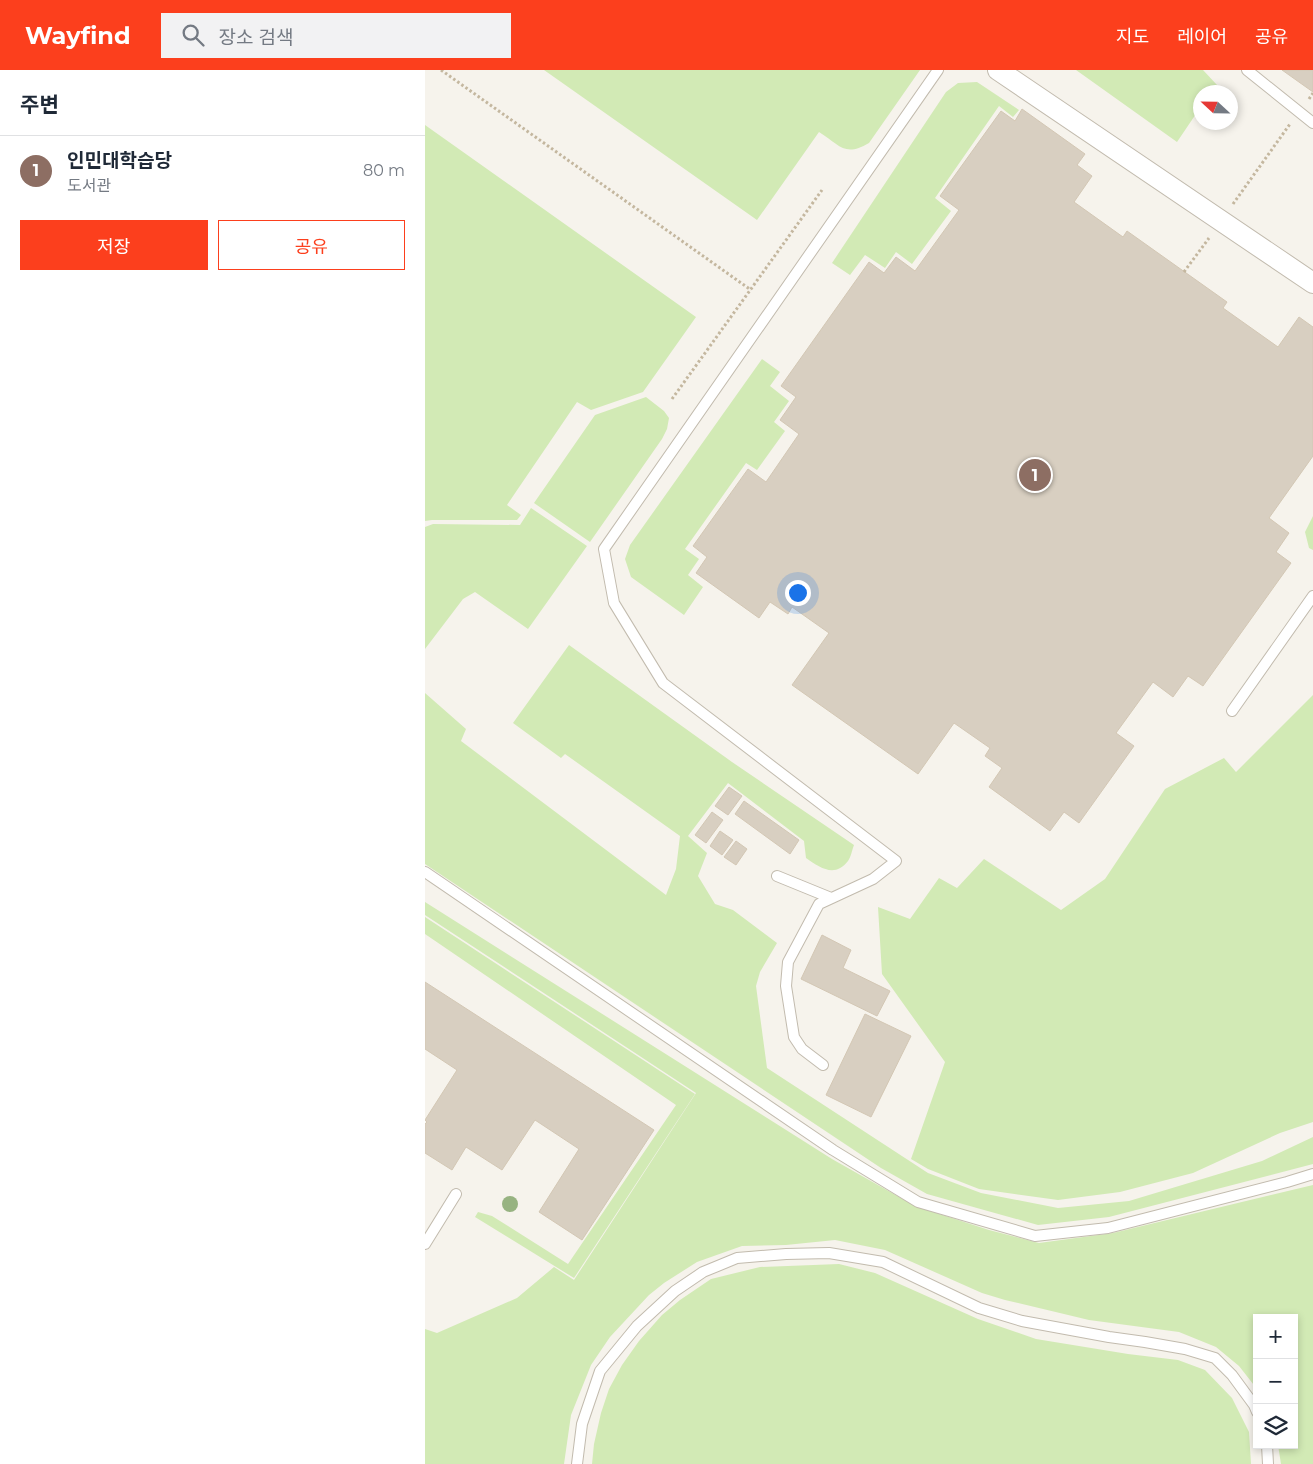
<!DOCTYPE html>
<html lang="ko">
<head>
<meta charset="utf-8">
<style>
  :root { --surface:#fff; --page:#f2f2f3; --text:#1f2937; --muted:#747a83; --line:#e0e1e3; --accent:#fc3f1d }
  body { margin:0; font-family:Montserrat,"Noto Sans KR",sans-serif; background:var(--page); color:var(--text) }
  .controls { position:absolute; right:15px; bottom:15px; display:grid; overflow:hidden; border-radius:0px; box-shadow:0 2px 8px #0003 }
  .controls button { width:45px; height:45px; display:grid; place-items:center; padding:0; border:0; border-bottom:1px solid var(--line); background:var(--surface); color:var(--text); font:25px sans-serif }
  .compass { position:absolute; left:768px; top:15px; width:45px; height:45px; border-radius:50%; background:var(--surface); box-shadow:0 2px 8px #0003; rotate:292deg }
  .you { position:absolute; left:372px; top:522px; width:18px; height:18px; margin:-12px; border:4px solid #fff; border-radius:50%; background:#1a73e8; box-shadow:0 0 0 8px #1a73e833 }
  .badge { display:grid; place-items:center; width:32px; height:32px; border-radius:50%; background:var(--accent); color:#fff; font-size:16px; font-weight:700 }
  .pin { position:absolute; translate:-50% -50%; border:2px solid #fff; box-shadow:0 1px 5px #0006 }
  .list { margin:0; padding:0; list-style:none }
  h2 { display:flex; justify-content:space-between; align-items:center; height:65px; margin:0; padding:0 20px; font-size:21px }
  h2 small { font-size:16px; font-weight:400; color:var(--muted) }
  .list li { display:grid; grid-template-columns:32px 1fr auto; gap:15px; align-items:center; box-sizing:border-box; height:70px; padding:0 20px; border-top:1px solid var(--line) }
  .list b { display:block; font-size:19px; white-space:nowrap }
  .list p { margin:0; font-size:16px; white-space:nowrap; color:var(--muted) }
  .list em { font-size:16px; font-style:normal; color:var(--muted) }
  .actions { display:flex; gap:10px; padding:15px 20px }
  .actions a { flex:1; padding:11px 0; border:1px solid var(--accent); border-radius:0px; text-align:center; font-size:18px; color:var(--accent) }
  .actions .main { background:var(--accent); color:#fff }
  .icon { flex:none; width:28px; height:28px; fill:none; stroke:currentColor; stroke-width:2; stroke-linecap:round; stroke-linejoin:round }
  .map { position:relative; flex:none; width:888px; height:1394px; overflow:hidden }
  header { display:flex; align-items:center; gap:30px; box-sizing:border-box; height:70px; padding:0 25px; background:var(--accent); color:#fff }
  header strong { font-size:24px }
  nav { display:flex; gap:28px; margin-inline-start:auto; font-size:18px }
  .search { width:350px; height:45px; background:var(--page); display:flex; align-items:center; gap:12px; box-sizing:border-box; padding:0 18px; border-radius:0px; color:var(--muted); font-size:19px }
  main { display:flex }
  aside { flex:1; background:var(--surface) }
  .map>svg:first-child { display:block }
  .green { fill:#d2eab5 }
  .building { fill:#d8cfc1; stroke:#d3c7b4 }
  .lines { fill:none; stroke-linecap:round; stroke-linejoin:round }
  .lane-casing { stroke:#c2bbae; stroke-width:12 }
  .street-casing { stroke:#c2bbae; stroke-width:22 }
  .path { stroke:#c4b79f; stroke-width:3; stroke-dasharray:2.5 2.5; stroke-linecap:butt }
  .lane { stroke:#fff; stroke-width:10 }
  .street { stroke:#fff; stroke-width:20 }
  .tree { fill:#97b381 }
</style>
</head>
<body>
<header>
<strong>Wayfind</strong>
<div class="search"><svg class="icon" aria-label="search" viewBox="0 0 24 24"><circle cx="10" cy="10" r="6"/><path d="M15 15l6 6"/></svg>장소 검색</div>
<nav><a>지도</a><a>레이어</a><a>공유</a></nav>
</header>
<main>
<aside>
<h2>주변<small></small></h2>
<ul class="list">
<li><span class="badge" style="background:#8d6e63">1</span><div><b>인민대학습당</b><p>도서관</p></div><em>80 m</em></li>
</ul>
<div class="actions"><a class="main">저장</a><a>공유</a></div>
</aside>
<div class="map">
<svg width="888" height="1394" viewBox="0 0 888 1394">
  <rect width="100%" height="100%" fill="#f6f3ec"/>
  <path class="green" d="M 119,0 L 495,0 L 444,73 C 419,88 414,74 394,62 L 332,150 Z
    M 651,0 L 778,0 L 792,15 L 786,22 L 776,22 L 775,38 L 752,72 Z
    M 552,12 L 594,40 L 588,47 L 574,36 L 510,128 L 526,141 L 487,194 L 471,182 L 460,198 L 440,185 L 425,205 L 407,193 L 521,22 L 533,13 Z
    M 0,55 L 271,247 L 218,322 L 166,340 L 152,332 L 82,435 L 96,445 L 92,450 L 7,450 L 0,451 Z
    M 337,289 L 355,302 L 345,316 L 364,331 L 349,352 L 360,361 L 332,400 L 321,393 L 260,479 L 274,489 L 263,505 L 278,517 L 259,545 L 206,507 L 200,489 L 205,475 Z
    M 221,327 L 239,341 L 244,348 L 242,359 L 237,369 L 165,472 L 109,433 L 170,345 Z
    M 106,438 L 162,476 L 103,559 L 50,522 L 38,529 L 0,579 L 0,457 L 8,454 L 95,455 Z
    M 888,446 L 888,480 L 884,478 L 880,462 Z
    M 144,575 L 307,692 L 429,775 C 427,780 426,787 423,791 C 410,808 395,798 381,788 L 379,771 L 303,713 L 263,766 L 282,783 L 273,806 L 290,834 L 308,840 L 352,873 L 335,902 L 331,916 L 342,998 L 503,1103 L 556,1123 L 633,1138 L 704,1131 L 837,1091 L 888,1067 L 888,1094 L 684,1147 L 613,1155 L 502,1124 L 456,1098 L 0,794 L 0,623 L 41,659 L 36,671 L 241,825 L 251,799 L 255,766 L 140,684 L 136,688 L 88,653 Z
    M 888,625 L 888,1052 L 855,1063 L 768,1103 L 695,1122 L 633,1130 L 554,1119 L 503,1099 L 486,1089 L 520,992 L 457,904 L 453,837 L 485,849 L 514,808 L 532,818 L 559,789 L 636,840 L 680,809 L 740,719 L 799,688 L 811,702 Z
    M 0,832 L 407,1089 L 490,1136 L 564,1160 L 614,1173 L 688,1163 L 888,1115 L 888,1394 L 856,1394 L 853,1375 L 869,1375 L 869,1248 L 832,1248 L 832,1319 L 814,1296 L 791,1277 L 754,1262 L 664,1250 L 580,1230 L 557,1223 L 460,1180 L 410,1170 L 361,1175 L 317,1176 L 272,1192 L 239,1213 L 224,1225 L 185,1267 L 166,1295 L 146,1345 L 139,1394 L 0,1394 L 0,1259 L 12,1263 L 92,1228 L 129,1197 L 149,1210 L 271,1023 L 0,845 Z
    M 0,847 L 270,1024 L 149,1208 L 50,1147 L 53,1142 L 67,1146 L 143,1194 L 251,1035 L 0,864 Z
    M 414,1194 L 450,1203 L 553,1249 L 611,1269 L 703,1284 L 753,1290 L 780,1300 L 807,1328 L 824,1362 L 826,1394 L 167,1394 L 169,1374 L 176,1343 L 184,1319 L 197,1295 L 214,1271 L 237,1245 L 255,1230 L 286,1209 L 335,1197 Z"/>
  <path class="building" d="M 857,0 L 888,0 L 888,22 Z
    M 597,39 L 660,84 L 652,95 L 667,106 L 649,132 L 698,167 L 702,161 L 802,232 L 798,238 L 853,277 L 874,247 L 888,257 L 888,386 L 844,448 L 864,463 L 851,482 L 866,493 L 778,616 L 763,606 L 748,627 L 728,612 L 691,663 L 709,676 L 654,753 L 639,742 L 625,761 L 564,717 L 577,698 L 560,686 L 565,678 L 529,653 L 493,704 L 367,615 L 404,563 L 367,537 L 363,544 L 345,532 L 334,548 L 271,503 L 282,487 L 268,476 L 323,399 L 341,412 L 374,364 L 355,350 L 371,327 L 356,316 L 444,192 L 459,203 L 471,187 L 490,201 L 534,140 L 515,126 L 576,41 L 590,51 Z
    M 304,717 L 317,726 L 303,745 L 290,736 Z
    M 319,731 L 374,770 L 365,784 L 310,744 Z
    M 287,742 L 298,750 L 281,773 L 270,765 Z
    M 295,761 L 308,770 L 297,785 L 285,776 Z
    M 311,771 L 322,779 L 311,795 L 299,787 Z
    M 397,865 L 426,880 L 418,898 L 465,921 L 452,946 L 376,909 Z
    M 0,912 L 229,1060 L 157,1170 L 114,1142 L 154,1079 L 110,1050 L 77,1100 L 41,1077 L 27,1100 L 0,1083 L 0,1054 L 2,1052 L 0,1050 L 32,1000 L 0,979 Z
    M 440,944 L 486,966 L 446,1047 L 401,1025 Z"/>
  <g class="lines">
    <defs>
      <path id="lane" d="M 822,0 L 888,53
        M 807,641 L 888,526
        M 0,802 L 408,1080 L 493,1132 L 610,1166 L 683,1158 L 862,1112 L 888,1104
        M 352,806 L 406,828
        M 398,995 L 377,979 L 369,967 L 361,916 L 363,892 L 394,834 L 448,809 L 471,791 L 238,613 L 189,533 L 179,479 L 513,0
        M 0,1174 L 31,1124
        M 842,1375 L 843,1394
        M 152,1394 L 157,1354 L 175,1301 L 212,1256 L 250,1221 L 278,1202 L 312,1188 L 361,1184 L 404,1183 L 458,1192 L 554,1238 L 597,1251 L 684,1267 L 720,1272 L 760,1279 L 790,1288 L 807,1305 L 829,1335 L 832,1342"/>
      <path id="street" d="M 573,0 L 888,213"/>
    </defs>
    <use href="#lane" class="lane-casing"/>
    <use href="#street" class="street-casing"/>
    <path class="path" d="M 16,0 L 326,220
      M 884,29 L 888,23
      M 808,134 L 865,54
      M 759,202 L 784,168
      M 247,329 L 397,120"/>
    <use href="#lane" class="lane"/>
    <use href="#street" class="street"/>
  </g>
  <circle class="tree" cx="85" cy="1134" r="8"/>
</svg>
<div class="controls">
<button>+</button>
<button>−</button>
<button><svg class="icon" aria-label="layers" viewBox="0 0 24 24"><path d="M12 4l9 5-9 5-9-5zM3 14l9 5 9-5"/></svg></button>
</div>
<svg class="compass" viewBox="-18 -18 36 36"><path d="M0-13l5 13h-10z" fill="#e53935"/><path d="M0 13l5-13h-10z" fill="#747a83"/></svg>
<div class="you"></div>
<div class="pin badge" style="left:610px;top:405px;background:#8d6e63">1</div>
</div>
</main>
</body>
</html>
